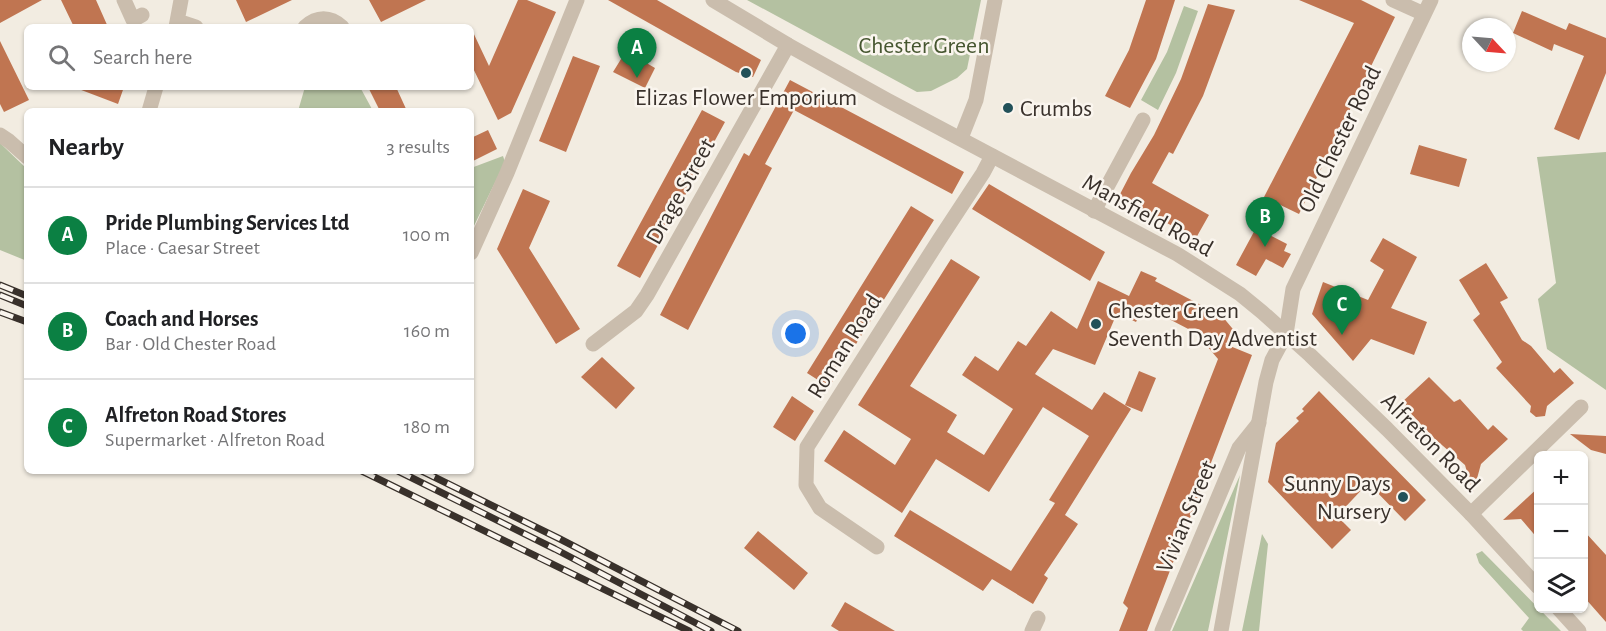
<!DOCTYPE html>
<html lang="en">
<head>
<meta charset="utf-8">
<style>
  :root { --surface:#fff; --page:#f6f6f6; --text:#202124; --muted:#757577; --line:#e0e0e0; --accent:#0b8043 }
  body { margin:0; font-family:"Alegreya Sans",sans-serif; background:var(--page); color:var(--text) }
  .controls { position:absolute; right:18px; bottom:18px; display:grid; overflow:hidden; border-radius:9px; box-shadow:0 2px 4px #0004 }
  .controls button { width:54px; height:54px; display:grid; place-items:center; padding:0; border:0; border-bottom:2px solid var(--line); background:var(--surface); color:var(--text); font:30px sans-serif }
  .compass { position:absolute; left:1462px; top:18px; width:54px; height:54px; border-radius:50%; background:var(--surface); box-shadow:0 2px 4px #0004; rotate:116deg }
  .you { position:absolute; left:796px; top:334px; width:21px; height:21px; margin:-15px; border:4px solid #fff; border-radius:50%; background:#1a73e8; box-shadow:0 0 0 9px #1a73e833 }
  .badge { display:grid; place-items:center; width:39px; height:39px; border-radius:50%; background:var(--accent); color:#fff; font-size:20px; font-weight:700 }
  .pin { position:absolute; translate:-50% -50px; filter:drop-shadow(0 2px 3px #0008) }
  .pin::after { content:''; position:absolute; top:32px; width:21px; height:18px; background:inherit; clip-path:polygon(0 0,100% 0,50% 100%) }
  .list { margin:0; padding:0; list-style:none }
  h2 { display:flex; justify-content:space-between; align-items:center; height:78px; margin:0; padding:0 24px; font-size:26px }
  h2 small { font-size:20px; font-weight:400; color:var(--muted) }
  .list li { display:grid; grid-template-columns:39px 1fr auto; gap:18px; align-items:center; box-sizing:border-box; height:96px; padding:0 24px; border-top:2px solid var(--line) }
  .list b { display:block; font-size:22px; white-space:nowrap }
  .list p { margin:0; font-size:20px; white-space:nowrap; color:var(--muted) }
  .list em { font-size:20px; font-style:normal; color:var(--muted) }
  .icon { flex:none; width:33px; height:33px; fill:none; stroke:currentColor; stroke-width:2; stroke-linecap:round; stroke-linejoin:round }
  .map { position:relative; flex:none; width:1606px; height:631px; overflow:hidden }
  .search { position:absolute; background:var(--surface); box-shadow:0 2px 4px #0004; left:24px; top:24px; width:450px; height:66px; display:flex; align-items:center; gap:15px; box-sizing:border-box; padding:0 21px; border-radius:9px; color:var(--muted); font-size:22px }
  .panel { position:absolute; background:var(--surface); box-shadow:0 2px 4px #0004; left:24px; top:108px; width:450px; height:366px; border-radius:9px }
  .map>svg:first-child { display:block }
  .green { fill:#b4c1a1 }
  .building { fill:#c07551 }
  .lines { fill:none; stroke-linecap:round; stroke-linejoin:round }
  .minor { stroke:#cabdad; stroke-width:15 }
  .tertiary { stroke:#cabdad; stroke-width:15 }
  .rail-casing { stroke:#39312b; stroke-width:7 }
  .rail { stroke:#faf5ee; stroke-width:4.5; stroke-dasharray:14; stroke-linecap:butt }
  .poi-dot { fill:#225159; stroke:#faf5ee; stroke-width:2 }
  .labels { text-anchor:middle; stroke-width:5; stroke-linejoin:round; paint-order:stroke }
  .park-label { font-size:24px; fill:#465630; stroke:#faf5ee }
  .poi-label { font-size:24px; fill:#39312b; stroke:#faf5ee; text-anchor:start }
  .street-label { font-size:24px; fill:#39312b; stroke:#faf5ee }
</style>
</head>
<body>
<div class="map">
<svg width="1606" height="631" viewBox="0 0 1606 631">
  <rect width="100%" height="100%" fill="#f2ece1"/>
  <path class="green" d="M 747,0 L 981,0 L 967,69 L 957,78 L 931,91 L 917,92 Z
    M 1184,6 L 1198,11 L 1176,73 L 1158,110 L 1141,100 L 1167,52 Z
    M 305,87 L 360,87 L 373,111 L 298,111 Z
    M 0,143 L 27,169 L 27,261 L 0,250 Z
    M 1606,152 L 1606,390 L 1547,349 L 1538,299 L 1556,283 L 1537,157 Z
    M 503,156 L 505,162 L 471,232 L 471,168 Z
    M 1240,475 L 1208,631 L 1172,631 Z
    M 1262,534 L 1268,544 L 1259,631 L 1242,631 Z
    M 1482,551 L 1561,631 L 1523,631 L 1521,629 L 1529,618 L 1479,563 L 1476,554 Z"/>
  <path class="building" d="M 0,0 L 42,0 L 0,23 Z
    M 61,0 L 96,0 L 108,27 L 74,27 Z
    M 236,0 L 292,0 L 246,22 Z
    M 369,0 L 426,0 L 381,22 Z
    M 518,0 L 527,0 L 556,12 L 511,113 L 498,120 L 471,64 L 471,28 L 489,66 Z
    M 608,0 L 657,0 L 761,60 L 753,77 L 736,72 Z
    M 1146,0 L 1175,0 L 1156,59 L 1130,108 L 1105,96 L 1129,50 Z
    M 1299,0 L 1361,0 L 1395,17 L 1299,214 L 1264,197 L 1354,23 Z
    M 1208,4 L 1235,10 L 1203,96 L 1173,154 L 1169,152 L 1152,183 L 1209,215 L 1196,238 L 1118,198 L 1131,173 L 1154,135 L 1181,79 Z
    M 1522,11 L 1566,30 L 1569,23 L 1606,38 L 1606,73 L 1579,140 L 1554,129 L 1584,56 L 1554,44 L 1552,51 L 1513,33 Z
    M 0,41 L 29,100 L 4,112 L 0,104 Z
    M 626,51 L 655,68 L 645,88 L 613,72 Z
    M 573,56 L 600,66 L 566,152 L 539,141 Z
    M 790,80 L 964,172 L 952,194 L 794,110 L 765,164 L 772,168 L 688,330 L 660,315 L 744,153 L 749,156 Z
    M 77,87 L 124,87 L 118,104 L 76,88 Z
    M 368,87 L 396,87 L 407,111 L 380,111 Z
    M 702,110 L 725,122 L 640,278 L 617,266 Z
    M 488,130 L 497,149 L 471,162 L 471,138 Z
    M 1419,145 L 1467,159 L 1459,187 L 1410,174 Z
    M 989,184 L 1105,252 L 1090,281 L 972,209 Z
    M 523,189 L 550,201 L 529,248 L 580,329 L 556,344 L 497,249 Z
    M 911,206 L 934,220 L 829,387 L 807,373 Z
    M 1256,228 L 1287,244 L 1284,251 L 1291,254 L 1283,268 L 1266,259 L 1256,276 L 1236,265 Z
    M 1383,238 L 1417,257 L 1391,308 L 1427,322 L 1414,355 L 1371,339 L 1353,361 L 1312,314 L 1323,282 L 1368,300 L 1384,270 L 1370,261 Z
    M 951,259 L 980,277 L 910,386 L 957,415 L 947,432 L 984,455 L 1013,409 L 962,375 L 975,356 L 998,371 L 1018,341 L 1026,346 L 1051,311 L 1077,329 L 1098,281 L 1129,296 L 1141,271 L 1157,278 L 1155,281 L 1222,316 L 1237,334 L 1225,344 L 1252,355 L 1147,631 L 1119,631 L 1128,608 L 1123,603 L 1218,359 L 1196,333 L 1144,306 L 1136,322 L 1117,313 L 1095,365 L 1053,349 L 1035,374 L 1092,410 L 1104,392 L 1131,409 L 1065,515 L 1078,524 L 1044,575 L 1048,578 L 1033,604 L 992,579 L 983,591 L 894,536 L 910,510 L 1011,571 L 1055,503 L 1049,500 L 1089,436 L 1043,407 L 989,492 L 936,459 L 902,513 L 824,461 L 844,430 L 895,465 L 911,439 L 858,405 Z
    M 1486,263 L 1508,298 L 1500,302 L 1522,340 L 1531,346 L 1554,373 L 1560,368 L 1574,383 L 1547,406 L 1545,416 L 1536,417 L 1530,412 L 1531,406 L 1496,368 L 1502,362 L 1473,320 L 1480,314 L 1459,280 Z
    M 602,357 L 635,388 L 616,409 L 581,377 Z
    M 1139,371 L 1156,378 L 1142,412 L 1125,405 Z
    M 1429,377 L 1454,402 L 1460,399 L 1488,430 L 1493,425 L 1508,439 L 1481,464 L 1473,493 L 1465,465 L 1435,439 L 1401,403 Z
    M 1319,391 L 1426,500 L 1405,521 L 1368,483 L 1337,516 L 1351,530 L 1332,549 L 1268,482 L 1276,443 L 1299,421 L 1296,418 L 1304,411 L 1302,409 Z
    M 792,396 L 814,411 L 795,441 L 773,427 Z
    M 1570,434 L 1606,436 L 1606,454 L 1591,450 Z
    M 1539,487 L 1539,540 L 1521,519 L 1503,520 Z
    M 758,531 L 808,573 L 794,590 L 744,548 Z
    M 1584,531 L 1606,555 L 1606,622 L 1584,597 Z
    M 845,602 L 895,631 L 839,631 L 831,626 Z"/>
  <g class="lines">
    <path class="minor" d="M 124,0 L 133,20 L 142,15
      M 1393,0 L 1424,14
      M 178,21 L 196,27
      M 176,27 L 181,0
      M 305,27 C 317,16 330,16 342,27
      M 149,111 L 156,87
      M 0,135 L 9,141 L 27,157
      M 961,138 L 976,100 L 995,0
      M 1094,211 L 1143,120
      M 471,253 L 507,173 L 577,0
      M 1286,334 L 1293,289 L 1431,0
      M 593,344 L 636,311 L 647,295 L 788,45
      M 1471,514 L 1581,407
      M 877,547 L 820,508 L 806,485 L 807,447 L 939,240 L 983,173 L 992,156
      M 1032,631 L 1038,618
      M 1162,631 L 1239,448 L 1259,423"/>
    <path class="tertiary" d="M 713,0 L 788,45 L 887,100 L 1177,254 L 1240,294 L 1262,312 L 1310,355 L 1387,429 L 1471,514 L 1538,587
      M 1558,608 L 1579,631
      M 1221,631 L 1266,382 L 1272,360 L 1286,334"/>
    <defs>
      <path id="rail" d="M 0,285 L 27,296
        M 0,295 L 27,306
        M 0,312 L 27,322
        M 362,471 L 689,631
        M 398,471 L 555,549 L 711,631
        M 422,471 L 560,539 L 738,631"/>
    </defs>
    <use href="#rail" class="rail-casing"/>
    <use href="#rail" class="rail"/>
  </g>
  <g class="poi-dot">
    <circle cx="746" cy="73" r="6"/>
    <circle cx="1008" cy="108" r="6"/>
    <circle cx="1096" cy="324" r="6"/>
    <circle cx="1403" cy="497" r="6"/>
  </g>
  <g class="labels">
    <g class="park-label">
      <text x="924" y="53">Chester Green</text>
    </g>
    <g class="poi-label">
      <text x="746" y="105" text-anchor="middle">Elizas Flower Emporium</text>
      <text x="1020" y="116">Crumbs</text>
      <text x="1108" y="318">Chester Green<tspan x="1108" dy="28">Seventh Day Adventist</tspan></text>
      <text x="1391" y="491" text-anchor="end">Sunny Days<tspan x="1391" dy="28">Nursery</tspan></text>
    </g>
    <g class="street-label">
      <text transform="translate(1339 139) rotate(-64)" y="8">Old Chester Road</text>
      <text transform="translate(680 191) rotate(-61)" y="8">Drage Street</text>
      <text transform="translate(1148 215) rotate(29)" y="8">Mansfield Road</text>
      <text transform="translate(844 346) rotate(-58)" y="8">Roman Road</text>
      <text transform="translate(1431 442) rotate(45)" y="8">Alfreton Road</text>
      <text transform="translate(1186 516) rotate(-67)" y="8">Vivian Street</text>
    </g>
  </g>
</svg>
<div class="controls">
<button>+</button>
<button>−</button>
<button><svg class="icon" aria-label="layers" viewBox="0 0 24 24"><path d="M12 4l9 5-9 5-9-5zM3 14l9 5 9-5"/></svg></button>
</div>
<svg class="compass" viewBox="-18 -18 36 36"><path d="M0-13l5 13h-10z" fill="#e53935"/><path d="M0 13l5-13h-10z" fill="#757577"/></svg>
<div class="you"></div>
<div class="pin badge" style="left:637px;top:78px">A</div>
<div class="pin badge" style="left:1265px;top:247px">B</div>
<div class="pin badge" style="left:1342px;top:335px">C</div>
<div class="search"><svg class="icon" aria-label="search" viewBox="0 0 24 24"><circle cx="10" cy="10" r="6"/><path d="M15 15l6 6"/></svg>Search here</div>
<section class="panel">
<h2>Nearby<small>3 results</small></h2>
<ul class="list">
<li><span class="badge">A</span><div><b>Pride Plumbing Services Ltd</b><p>Place · Caesar Street</p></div><em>100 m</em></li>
<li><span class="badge">B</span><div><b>Coach and Horses</b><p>Bar · Old Chester Road</p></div><em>160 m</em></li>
<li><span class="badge">C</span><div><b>Alfreton Road Stores</b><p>Supermarket · Alfreton Road</p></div><em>180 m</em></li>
</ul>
</section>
</div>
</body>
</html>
